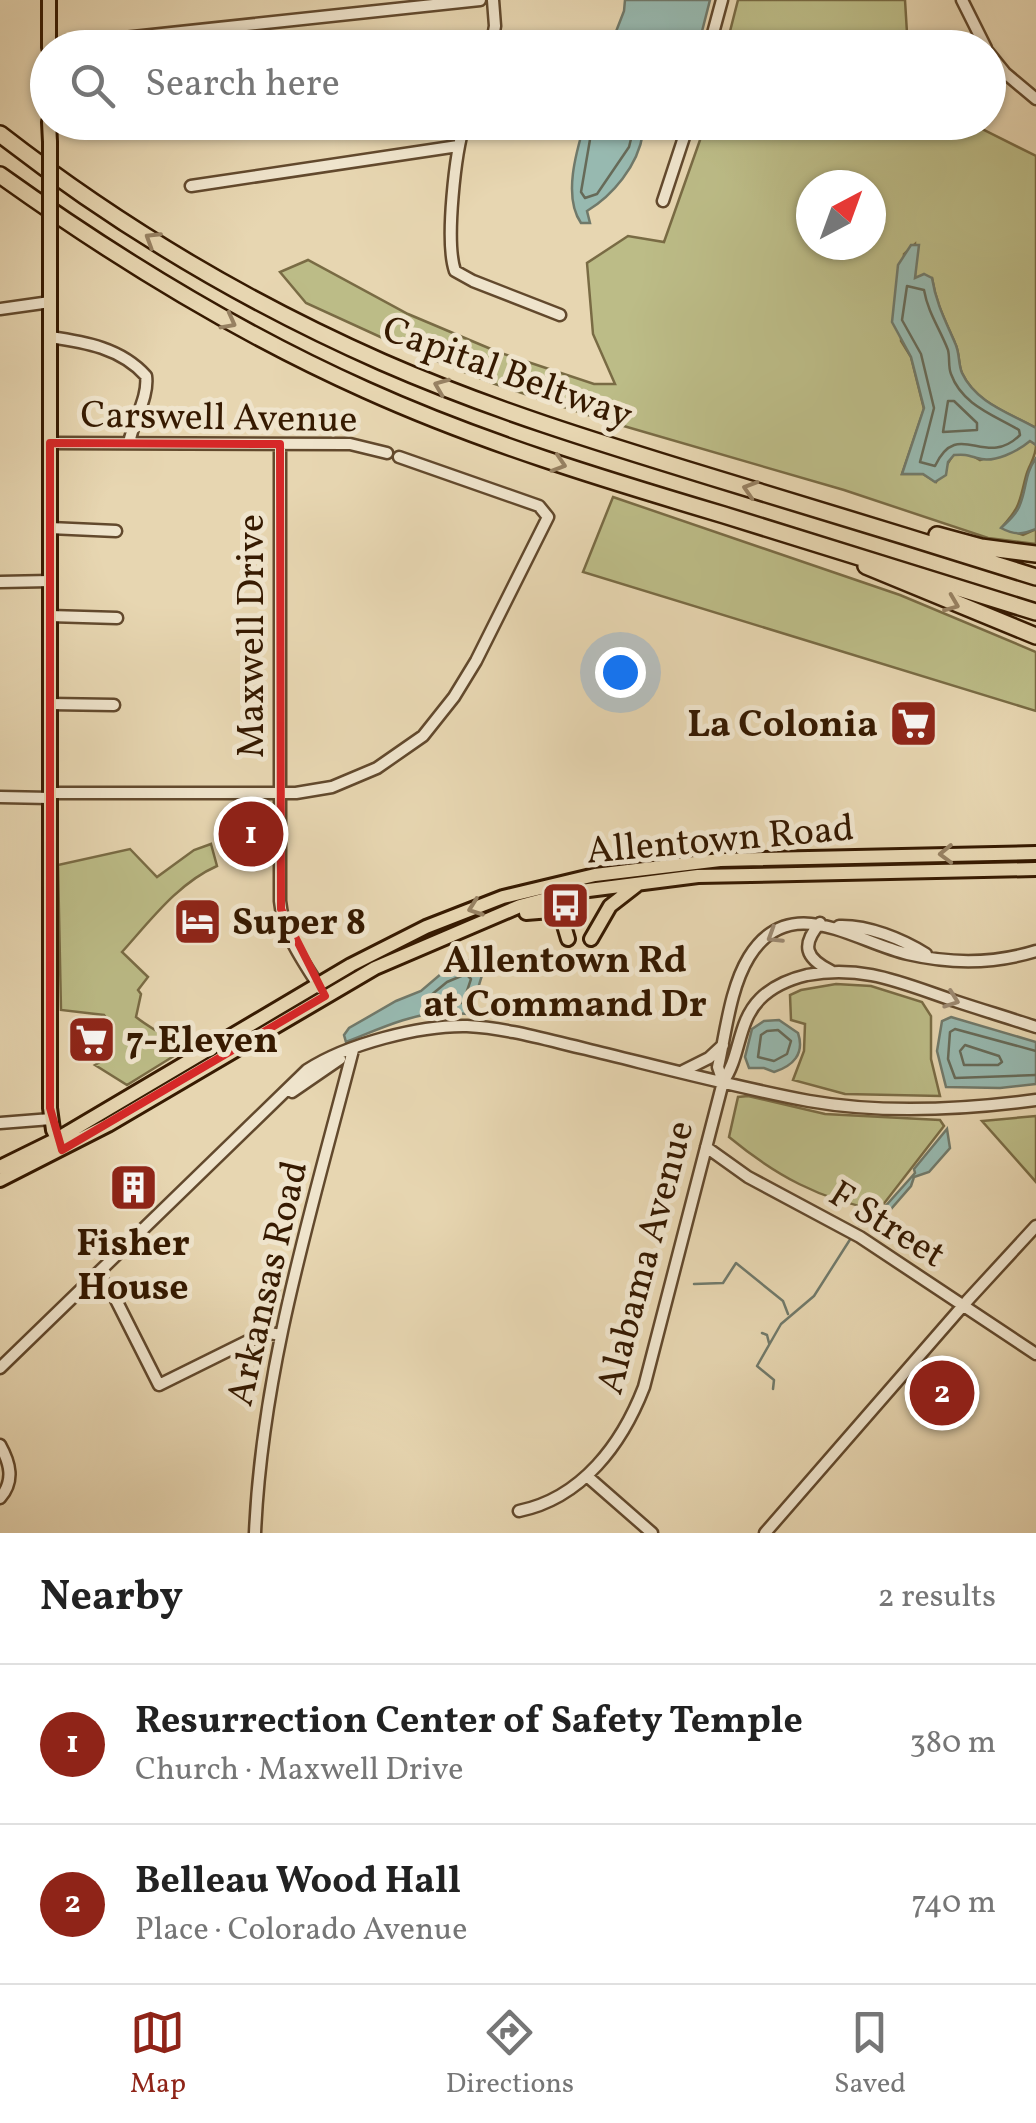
<!DOCTYPE html>
<html lang="en">
<head>
<meta charset="utf-8">
<style>
  :root { --surface:#fff; --page:#f2f2f2; --text:#222; --muted:#767676; --line:#e0e0e0; --accent:#8f2418 }
  body { margin:0; font-family:Vollkorn,serif; background:var(--page); color:var(--text) }
  .compass { position:absolute; left:796px; top:170px; width:90px; height:90px; border-radius:50%; background:var(--surface); box-shadow:0 2px 8px #0004; rotate:41deg }
  .you { position:absolute; left:620px; top:672px; width:35px; height:35px; margin:-25px; border:8px solid #fff; border-radius:50%; background:#1a73e8; box-shadow:0 0 0 15px #1a73e833 }
  .badge { display:grid; place-items:center; width:65px; height:65px; border-radius:50%; background:var(--accent); color:#fff; font-size:32px; font-weight:700 }
  .pin { position:absolute; translate:-50% -50%; border:5px solid #fff; box-shadow:0 2px 10px #0006 }
  .list { margin:0; padding:0; list-style:none }
  h2 { display:flex; justify-content:space-between; align-items:center; height:130px; margin:0; padding:0 40px; font-size:42px }
  h2 small { font-size:32px; font-weight:400; color:var(--muted) }
  .list li { display:grid; grid-template-columns:65px 1fr auto; gap:30px; align-items:center; box-sizing:border-box; height:160px; padding:0 40px; border-top:2px solid var(--line) }
  .list b { display:block; font-size:38px; white-space:nowrap }
  .list p { margin:0; font-size:32px; white-space:nowrap; color:var(--muted) }
  .list em { font-size:32px; font-style:normal; color:var(--muted) }
  .icon { flex:none; width:55px; height:55px; fill:none; stroke:currentColor; stroke-width:2; stroke-linecap:round; stroke-linejoin:round }
  .map { position:relative; flex:none; width:1036px; height:1533px; overflow:hidden }
  .search { position:absolute; background:var(--surface); box-shadow:0 2px 8px #0004; left:30px; right:30px; top:30px; height:110px; display:flex; align-items:center; gap:25px; box-sizing:border-box; padding:0 35px; border-radius:55px; color:var(--muted); font-size:38px }
  .sheet { height:450px; background:var(--surface) }
  nav { display:flex; justify-content:space-around; align-items:center; box-sizing:border-box; height:140px; border-top:2px solid var(--line); background:var(--surface); font-size:28px; color:var(--muted) }
  nav a { display:grid; justify-items:center; gap:5px }
  nav .on { color:var(--accent) }
  .map>svg:first-child { display:block }
  .green { fill:#bcbc87; stroke:#796b44; stroke-width:2.5; fill-rule:evenodd }
  .water { fill:#97b9b0; stroke:#70796a; stroke-width:2.5 }
  .lines { fill:none; stroke-linecap:round; stroke-linejoin:round }
  .shore { stroke:#666a58; stroke-width:2.5 }
  .stream { stroke:#70796a; stroke-width:2.5 }
  .minor-casing { stroke:#62492d; stroke-width:15 }
  .major-casing { stroke:#361a01; stroke-width:18 }
  .highway-casing { stroke:#361a01; stroke-width:20 }
  .minor { stroke:#efe4cc; stroke-width:10 }
  .major { stroke:#e7d6b1; stroke-width:12 }
  .highway { stroke:#e7d6b1; stroke-width:15 }
  .major-bridge-casing { stroke:#361a01; stroke-width:18; stroke-linecap:butt }
  .major-bridge { stroke:#e7d6b1; stroke-width:12 }
  .oneway { stroke:#978162 }
  .oneway2 { stroke:#9c8971 }
  .marked { fill:none; stroke:#d62828; stroke-width:8; stroke-linejoin:round }
  .labels { text-anchor:middle; stroke-width:10; stroke-linejoin:round; paint-order:stroke }
  .street-label { font-size:38px; fill:#361a01; stroke:#efe4cc }
  .poi-label { font-size:38px; font-weight:bold; fill:#361a01; stroke:#efe4cc; text-anchor:start }
</style>
</head>
<body>
<div class="map">
<svg width="1036" height="1533" viewBox="0 0 1036 1533">
  <rect width="100%" height="100%" fill="#e7d6b1"/>
  <filter id="stains"><feTurbulence type="fractalNoise" baseFrequency=".002" numOctaves="4"/><feColorMatrix values="0 0 0 0 .2 0 0 0 0 .09 0 0 0 0 .02 0 0 0 .5 -.17"/></filter>
  <radialGradient id="worn" r=".72"><stop offset=".6" stop-color="#630" stop-opacity="0"/><stop offset="1" stop-color="#630" stop-opacity=".3"/></radialGradient>
  <path class="green" d="M 738,0 L 905,0 L 907,33 L 914,47 L 726,47 Z
    M 706,123 L 970,123 L 1036,156 L 1036,428 C 1009,413 976,403 962,373 C 958,364 960,353 955,343 C 945,320 936,303 932,278 L 915,279 L 915,244 L 904,254 L 901,341 L 911,357 L 924,409 L 902,474 L 923,474 L 936,482 L 953,455 L 968,453 L 980,460 L 1030,440 L 1036,445 C 1036,458 1029,464 1026,476 C 1019,502 1021,506 1002,527 L 1023,535 L 1036,529 L 1036,544 L 988,538 L 844,490 L 603,420 L 495,384 L 411,351 L 306,303 L 280,272 L 308,260 L 408,314 L 498,352 L 594,384 L 615,384 L 593,334 L 587,263 L 628,236 L 664,242 ZM 811,185 L 871,185 L 871,245 L 811,245 Z
    M 613,497 L 900,595 L 1036,652 L 1036,711 L 583,572 Z
    M 211,844 L 217,866 C 178,883 150,921 122,952 L 148,977 L 138,990 L 141,994 L 136,1017 C 152,1030 171,1037 182,1051 L 127,1085 L 95,1065 L 110,1056 C 115,1040 115,1029 104,1015 L 61,1010 L 58,865 L 130,849 L 157,877 L 194,850 Z
    M 836,984 L 871,986 L 922,1002 L 931,1016 L 931,1059 L 940,1096 L 845,1094 L 793,1080 L 804,1051 L 805,1024 L 791,1020 L 790,995 L 801,990 Z
    M 748,1096 L 825,1114 L 940,1120 L 944,1126 L 879,1210 C 820,1200 775,1175 729,1137 L 738,1097 Z
    M 1036,1116 L 1036,1182 L 982,1121 Z"/>
  <path class="water" d="M 625,0 L 710,0 L 698,47 L 610,47 L 624,11 Z
    M 585,123 C 605,122 627,122 643,133 C 638,166 612,196 587,211 L 590,223 L 581,223 C 563,197 576,152 585,123 Z
    M 911,245 L 919,245 L 915,278 L 924,274 L 932,278 C 936,303 945,320 955,343 C 960,353 958,364 962,373 C 976,403 1010,413 1036,428 L 1036,445 L 1030,441 C 1018,451 994,464 977,458 C 967,455 965,454 954,455 L 948,462 L 946,475 L 935,482 L 923,474 L 902,474 L 924,408 L 911,357 L 892,322 L 898,265 Z
    M 1036,458 L 1036,529 C 1022,535 1014,535 1001,528 C 1008,521 1015,516 1019,507 C 1027,490 1024,474 1036,458 Z
    M 469,960 L 479,963 L 483,972 L 470,1014 C 461,1014 454,1012 446,1012 C 409,1014 377,1030 346,1042 L 344,1035 L 349,1028 L 396,1001 L 421,991 L 442,973 Z
    M 951,1017 L 1036,1042 L 1036,1084 L 1000,1088 L 946,1087 L 937,1051 L 942,1021 Z
    M 779,1020 L 798,1033 C 805,1054 793,1066 774,1072 L 764,1068 L 749,1068 L 745,1057 L 752,1029 L 764,1021 Z
    M 947,1129 L 950,1148 L 929,1172 L 914,1177 L 911,1186 L 872,1231 L 870,1226 L 874,1219 L 915,1173 L 914,1169 Z"/>
  <g class="lines">
    <path class="shore" d="M 593,122 L 581,192 L 585,198 L 597,194 L 629,147 L 631,139 L 623,132 L 621,122
      M 907,286 L 924,290 C 928,313 940,329 948,350 C 950,358 948,367 951,374 C 962,405 994,415 1019,430 L 1020,435 C 985,470 958,417 935,466 L 920,462 L 934,408 L 921,354 L 902,320 Z
      M 948,401 L 954,401 L 977,423 L 977,430 L 943,432 Z
      M 466,974 L 471,979 L 463,1003 L 430,1002 L 430,996 L 447,982 Z
      M 778,1030 L 791,1041 L 787,1054 L 774,1061 L 758,1057 L 761,1035 L 767,1031 Z
      M 965,1045 L 999,1056 L 1002,1062 L 998,1065 L 964,1065 L 960,1051 Z
      M 1036,1051 L 955,1029 L 950,1032 L 948,1059 L 955,1078 L 1036,1075"/>
    <path class="stream" d="M 859,1225 L 874,1219
      M 694,1284 L 723,1283 L 736,1263 L 783,1301 L 788,1314
      M 273,1317 L 286,1265
      M 762,1333 L 767,1335 L 769,1343
      M 773,1389 L 774,1380 L 757,1366 L 781,1324 L 814,1296 L 851,1238"/>
    <defs>
      <path id="minor" d="M 962,0 L 986,48
        M 49,46 L 480,0
        M 491,48 L 495,26 L 493,0
        M 709,48 L 722,0
        M 988,52 L 1005,73 L 1036,99
        M 465,122 C 455,152 445,242 455,271 L 473,281 L 560,315
        M 191,186 L 458,146
        M 663,201 L 689,122
        M 0,309 L 50,302
        M 50,337 C 85,342 121,348 146,376 C 149,397 133,421 129,443
        M 50,443 L 350,444 L 387,453
        M 280,444 L 280,901 C 283,934 303,961 320,988
        M 50,528 L 116,531
        M 0,582 L 50,581
        M 50,616 L 117,618
        M 50,704 L 114,705
        M 50,793 L 296,793 L 332,787 L 377,768 L 423,736 L 454,697 L 476,661 L 548,517 L 539,506 L 399,457
        M 0,797 L 50,798
        M 820,923 C 801,945 805,958 831,971
        M 839,926 C 868,925 902,939 926,954
        M 683,1071 L 709,1058 L 723,1045
        M 723,1082 L 718,1067 C 726,1032 730,988 749,957 C 790,890 855,942 908,954 C 951,964 994,964 1036,951
        M 292,1092 L 340,1059
        M 0,1123 L 51,1119
        M 706,1147 L 748,1177 L 860,1237 L 1036,1354
        M 98,1276 L 110,1288 L 159,1385 L 256,1337 L 269,1333 L 281,1335
        M 0,1368 L 307,1070 C 347,1044 420,1025 467,1026 C 507,1028 547,1040 586,1049 C 660,1067 734,1087 809,1101 C 883,1114 961,1110 1036,1100
        M 0,1445 C 10,1463 15,1481 0,1498
        M 588,1477 L 652,1533
        M 519,1511 C 582,1498 622,1444 644,1387 L 723,1082 C 741,1056 737,1022 760,999 C 773,986 790,979 807,975 C 863,964 904,984 955,1001 C 982,1010 1009,1018 1036,1027
        M 255,1533 C 262,1368 312,1209 353,1050
        M 765,1533 L 967,1301 L 1036,1226"/>
      <path id="major" d="M 49,0 L 49,48
        M 49,122 L 50,142
        M 50,241 L 50,1108 L 53,1130 L 61,1147
        M 526,913 L 551,911 L 563,922 L 568,939
        M 591,939 L 610,906 L 637,885
        M 0,1167 L 57,1139 L 351,965 L 426,927 L 503,897 L 595,875 L 720,860 L 1036,853
        M 0,1180 L 108,1125 L 375,968 L 520,906 L 573,892 L 698,876 L 1036,869"/>
      <path id="highway" d="M 0,134 C 117,225 246,302 382,362 C 489,409 600,443 711,477 C 819,510 928,543 1036,577
        M 0,175 C 116,258 236,332 366,390 C 481,442 603,479 724,515 C 828,547 932,580 1036,612
        M 937,535 L 981,547 L 1036,554
        M 866,566 L 1036,636"/>
    </defs>
    <use href="#minor" class="minor-casing"/>
    <use href="#major" class="major-casing"/>
    <use href="#highway" class="highway-casing"/>
    <use href="#minor" class="minor"/>
    <use href="#major" class="major"/>
    <use href="#highway" class="highway"/>
    <defs>
      <path id="major-bridge" d="M 50,142 L 50,241"/>
    </defs>
    <use href="#major-bridge" class="major-bridge-casing"/>
    <use href="#major-bridge" class="major-bridge"/>
  </g>
  <defs><path id="oneway-chevron" d="M-2-3.5L2.5 0L-2 3.5" fill="none" stroke-width="1.6" stroke-linecap="round" stroke-linejoin="round" transform="scale(2.5)"/></defs>
  <g class="oneway">
    <use href="#oneway-chevron" transform="translate(152 239) rotate(-148)"/>
    <use href="#oneway-chevron" transform="translate(229 322) rotate(28)"/>
    <use href="#oneway-chevron" transform="translate(441 386) rotate(-158)"/>
    <use href="#oneway-chevron" transform="translate(559 464) rotate(18)"/>
    <use href="#oneway-chevron" transform="translate(750 489) rotate(-163)"/>
    <use href="#oneway-chevron" transform="translate(952 604) rotate(22)"/>
    <use href="#oneway-chevron" transform="translate(946 854) rotate(179)"/>
    <use href="#oneway-chevron" transform="translate(475 908) rotate(160)"/>
  </g>
  <g class="oneway2">
    <use href="#oneway-chevron" transform="translate(774 936) rotate(148)"/>
    <use href="#oneway-chevron" transform="translate(952 1000) rotate(20)"/>
  </g>
  <path class="marked" d="M 50,443 L 280,444 L 281,909 L 325,996 L 62,1150 L 50,1108 Z"/>
  <defs>
    <symbol id="supermarket-square" viewBox="-11 -11 22 22"><rect x="-9" y="-9" width="18" height="18" rx="4" fill="#8f2418" stroke="#efe4cc"/><path d="M-6-5.5h2.5l.6 2H6L4.5 2H-2.5L-4.4-4H-6ZM-1.5 3.2a1.3 1.3 0 1 0 .1 0ZM3 3.2a1.3 1.3 0 1 0 .1 0Z" fill="#fff"/></symbol>
    <symbol id="bus-square" viewBox="-11 -11 22 22"><rect x="-9" y="-9" width="18" height="18" rx="4" fill="#8f2418" stroke="#efe4cc"/><path d="M-5-6H5V4H4V6H2V4H-2V6H-4V4H-5ZM-3.5-4V0h7V-4ZM-3.5 1.2v1.5H-2V1.2ZM2 1.2v1.5H3.5V1.2Z" fill="#fff"/></symbol>
    <symbol id="hotel-square" viewBox="-11 -11 22 22"><rect x="-9" y="-9" width="18" height="18" rx="4" fill="#8f2418" stroke="#efe4cc"/><path d="M-6-4.5h1.5V1H6V5H4.5V3h-9V5H-6ZM-4 0a1.8 1.8 0 1 1 3.6 0ZM.5 0V-2.5h3Q6-2.5 6 0Z" fill="#fff"/></symbol>
    <symbol id="building-square" viewBox="-11 -11 22 22"><rect x="-9" y="-9" width="18" height="18" rx="4" fill="#8f2418" stroke="#efe4cc"/><path d="M-4-6H4V6H1V3H-1V6H-4ZM-2.5-4.3h1.7v1.8h-1.7ZM.8-4.3h1.7v1.8H.8ZM-2.5-1h1.7V.8h-1.7ZM.8-1h1.7V.8H.8Z" fill="#fff"/></symbol>
  </defs>
  <g fill-rule="evenodd">
    <use href="#supermarket-square" x="886" y="696" width="55" height="55"/>
    <use href="#bus-square" x="538" y="878" width="55" height="55"/>
    <use href="#hotel-square" x="170" y="894" width="55" height="55"/>
    <use href="#supermarket-square" x="64" y="1012" width="55" height="55"/>
    <use href="#building-square" x="106" y="1160" width="55" height="55"/>
  </g>
  <g class="labels">
    <g class="street-label">
      <text transform="translate(508 371) rotate(20)" y="13">Capital Beltway</text>
      <text transform="translate(219 416) rotate(1)" y="13">Carswell Avenue</text>
      <text transform="translate(250 636) rotate(-90)" y="13">Maxwell Drive</text>
      <text transform="translate(720 838) rotate(-5)" y="13">Allentown Road</text>
      <text transform="translate(888 1223) rotate(32)" y="13">F Street</text>
      <text transform="translate(644 1257) rotate(-75)" y="13">Alabama Avenue</text>
      <text transform="translate(266 1283) rotate(-77)" y="13">Arkansas Road</text>
    </g>
    <g class="poi-label">
      <text x="878" y="736" text-anchor="end">La Colonia</text>
      <text x="232" y="934">Super 8</text>
      <text x="565" y="972" text-anchor="middle">Allentown Rd<tspan x="565" dy="44">at Command Dr</tspan></text>
      <text x="126" y="1052">7-Eleven</text>
      <text x="133" y="1255" text-anchor="middle">Fisher<tspan x="133" dy="44">House</tspan></text>
    </g>
  </g>
  <rect width="100%" height="100%" filter="url(#stains)"/>
  <rect width="100%" height="100%" fill="url(#worn)"/>
</svg>
<svg class="compass" viewBox="-18 -18 36 36"><path d="M0-13l5 13h-10z" fill="#e53935"/><path d="M0 13l5-13h-10z" fill="#767676"/></svg>
<div class="you"></div>
<div class="pin badge" style="left:251px;top:834px">1</div>
<div class="pin badge" style="left:942px;top:1393px">2</div>
<div class="search"><svg class="icon" aria-label="search" viewBox="0 0 24 24"><circle cx="10" cy="10" r="6"/><path d="M15 15l6 6"/></svg>Search here</div>
</div>
<section class="sheet">
<h2>Nearby<small>2 results</small></h2>
<ul class="list">
<li><span class="badge">1</span><div><b>Resurrection Center of Safety Temple</b><p>Church · Maxwell Drive</p></div><em>380 m</em></li>
<li><span class="badge">2</span><div><b>Belleau Wood Hall</b><p>Place · Colorado Avenue</p></div><em>740 m</em></li>
</ul>
</section>
<nav>
<a class="on"><svg class="icon" aria-label="map" viewBox="0 0 24 24"><path d="M3 6l6-2 6 2 6-2v14l-6 2-6-2-6 2zM9 4v14M15 6v14"/></svg>Map</a>
<a><svg class="icon" aria-label="directions" viewBox="0 0 24 24"><path d="M12 3l9 9-9 9-9-9zM9 14v-3h6M13 9l2 2-2 2"/></svg>Directions</a>
<a><svg class="icon" aria-label="saved" viewBox="0 0 24 24"><path d="M7 4h10v16l-5-4-5 4z"/></svg>Saved</a>
</nav>
</body>
</html>
